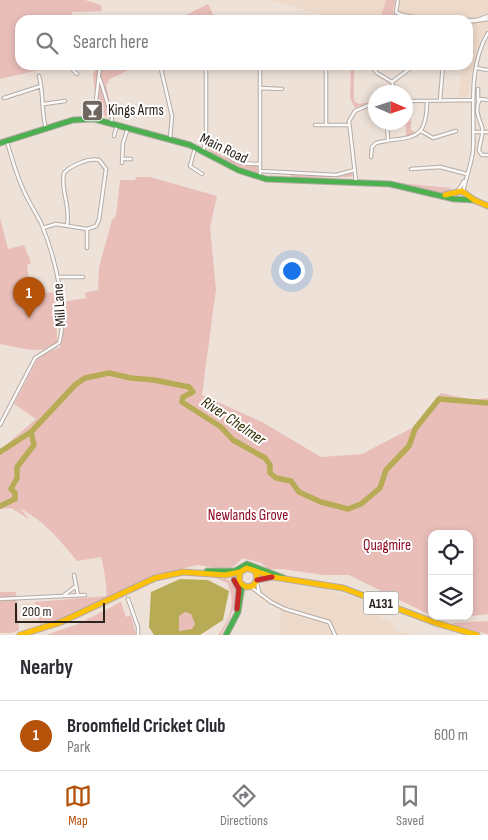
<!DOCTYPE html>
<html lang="en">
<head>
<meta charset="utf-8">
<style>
  :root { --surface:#fff; --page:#f7f7f7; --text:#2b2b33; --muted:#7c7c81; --line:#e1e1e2; --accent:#b45309 }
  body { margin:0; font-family:"Sofia Sans Condensed",sans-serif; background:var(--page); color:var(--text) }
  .controls { position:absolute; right:15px; bottom:15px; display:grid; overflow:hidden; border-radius:10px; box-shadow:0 2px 8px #0003 }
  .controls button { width:45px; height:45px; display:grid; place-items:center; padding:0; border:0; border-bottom:1px solid var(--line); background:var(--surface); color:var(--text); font:25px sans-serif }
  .compass { position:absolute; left:368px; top:85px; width:45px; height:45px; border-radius:50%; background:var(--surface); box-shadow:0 2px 8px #0003; rotate:93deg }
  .scale { position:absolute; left:15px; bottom:12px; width:90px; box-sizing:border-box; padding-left:5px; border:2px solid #2b241e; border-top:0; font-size:14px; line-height:18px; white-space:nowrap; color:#2b241e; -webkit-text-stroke:4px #fff; paint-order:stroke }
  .you { position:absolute; left:291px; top:270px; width:18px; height:18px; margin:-12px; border:4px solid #fff; border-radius:50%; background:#1a73e8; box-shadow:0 0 0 8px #1a73e833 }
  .badge { display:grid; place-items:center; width:32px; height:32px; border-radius:50%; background:var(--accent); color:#fff; font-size:16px; font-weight:700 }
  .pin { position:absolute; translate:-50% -41px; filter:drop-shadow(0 1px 2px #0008) }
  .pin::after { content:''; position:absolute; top:26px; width:18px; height:15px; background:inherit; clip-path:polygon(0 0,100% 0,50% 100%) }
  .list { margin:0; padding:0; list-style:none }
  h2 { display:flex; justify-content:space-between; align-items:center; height:65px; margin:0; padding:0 20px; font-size:21px }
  h2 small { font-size:16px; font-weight:400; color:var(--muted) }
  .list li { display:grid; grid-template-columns:32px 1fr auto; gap:15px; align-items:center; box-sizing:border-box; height:70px; padding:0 20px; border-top:1px solid var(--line) }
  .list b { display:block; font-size:19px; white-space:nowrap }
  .list p { margin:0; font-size:16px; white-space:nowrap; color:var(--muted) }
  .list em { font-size:16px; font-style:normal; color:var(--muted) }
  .icon { flex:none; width:28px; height:28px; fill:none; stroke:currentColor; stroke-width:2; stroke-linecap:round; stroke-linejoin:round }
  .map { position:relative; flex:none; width:488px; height:635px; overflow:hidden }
  .search { position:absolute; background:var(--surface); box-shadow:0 2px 8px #0003; left:15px; right:15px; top:15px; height:55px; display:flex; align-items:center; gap:12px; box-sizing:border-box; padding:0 18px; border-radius:15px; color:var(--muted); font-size:19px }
  .sheet { height:135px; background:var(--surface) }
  nav { display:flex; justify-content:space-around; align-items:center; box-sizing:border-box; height:70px; border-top:1px solid var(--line); background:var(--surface); font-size:14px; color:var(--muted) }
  nav a { display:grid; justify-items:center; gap:2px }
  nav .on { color:var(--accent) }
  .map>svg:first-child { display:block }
  .built { fill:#eedaca }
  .green { fill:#e9beb9 }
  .water { fill:#b7ab56; fill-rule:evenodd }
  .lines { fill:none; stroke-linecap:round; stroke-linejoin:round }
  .river { stroke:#b7ab56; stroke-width:5.5 }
  .street-casing { stroke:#b4aba4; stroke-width:4.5 }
  .fast-casing { stroke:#b4aba4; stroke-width:7 }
  .slow-casing { stroke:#b4aba4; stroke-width:7 }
  .jam-casing { stroke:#b4aba4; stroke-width:7 }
  .street { stroke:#fcfaf9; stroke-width:2.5 }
  .fast { stroke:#4caf50; stroke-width:5 }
  .slow { stroke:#ffc107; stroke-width:5 }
  .jam { stroke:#c62828; stroke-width:5 }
  .labels { text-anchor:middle; stroke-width:4; stroke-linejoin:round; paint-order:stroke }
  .shield { fill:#fff; stroke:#6b6662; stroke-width:1 }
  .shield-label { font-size:14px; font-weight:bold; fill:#2b241e }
  .poi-label { font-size:15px; fill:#2b241e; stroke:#fff; text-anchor:start }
  .street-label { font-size:15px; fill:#2b241e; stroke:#fff }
  .park-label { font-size:15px; fill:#8d0921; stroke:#fff }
  .water-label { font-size:16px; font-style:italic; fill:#322d00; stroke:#fff }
</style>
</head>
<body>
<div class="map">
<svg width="488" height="635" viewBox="0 0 488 635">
  <rect width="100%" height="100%" fill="#ede1d8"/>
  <path class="built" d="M 270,0 L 386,0 L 380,20 L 340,20 Z
    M 395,0 L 488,0 L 488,27 L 477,50 L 468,96 L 458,98 L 461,69 L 450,66 L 468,65 L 468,20 L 401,19 L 393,12 Z
    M 264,581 L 321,588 L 355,597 L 375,605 L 382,619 L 390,621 L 397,631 L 415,635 L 280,635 L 281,611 L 259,598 Z
    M 35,602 L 40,626 L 25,630 L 22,603 Z"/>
  <path class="green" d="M 0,0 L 85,0 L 101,5 L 102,11 L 72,12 L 73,20 L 20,20 L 20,65 L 61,65 L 0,79 Z
    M 386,0 L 395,0 L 393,12 L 401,20 L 353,20 L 380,19 Z
    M 208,4 L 216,20 L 176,20 Z
    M 94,65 L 139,65 L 108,80 L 109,83 L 106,84 L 113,118 L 97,114 L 93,74 L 95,70 Z
    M 351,65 L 354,65 L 354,101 L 359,104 L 375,101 L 355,108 L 350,98 Z
    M 406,103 L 411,103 L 411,130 L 416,133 L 406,137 L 406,126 L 403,126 L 403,123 L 406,122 Z
    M 209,143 L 221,155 L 238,163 L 257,166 L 258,174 C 242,175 218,159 207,148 Z
    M 352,173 L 353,176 L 349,177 L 291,178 L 291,174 L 336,175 Z
    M 136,177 L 150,177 L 217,196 L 210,227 L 216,289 L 202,395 L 262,422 L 321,457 L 362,454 L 412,428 L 441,393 L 474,400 L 488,398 L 488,614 L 471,616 L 469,534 L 432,534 L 432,616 L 349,575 L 324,575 L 282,569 L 268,569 L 261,563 L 243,558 L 234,566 L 226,569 L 197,565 L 152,577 L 67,618 L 40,626 L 35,602 L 106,596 C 108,589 103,565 101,557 L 77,561 C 59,539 45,522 20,508 L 29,519 L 11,508 L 0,509 L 0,450 L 36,419 L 14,404 L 39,356 L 60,347 L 63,335 L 62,302 L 86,298 L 85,293 L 98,290 L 99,267 L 112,220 L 116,216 L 120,180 L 135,180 Z
    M 388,182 L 451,188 L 451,193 L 443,193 Z
    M 0,218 L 8,249 L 24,245 L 31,263 L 27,265 L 31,294 L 56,292 L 57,341 C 46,357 17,347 0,344 Z
    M 216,578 L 227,579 L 237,587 C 236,606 230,619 221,635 L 218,635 C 230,619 237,601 227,583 Z
    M 0,592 L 16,592 L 19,630 L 12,633 L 0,633 Z
    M 121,602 L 126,617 L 131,615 L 136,635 L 46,635 L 78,624 Z
    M 185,612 L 191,614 L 195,624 L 192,629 L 179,631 L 179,615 Z
    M 488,621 L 488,634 L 452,625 L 453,623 Z"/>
  <path class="water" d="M 180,579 L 208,580 L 229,591 L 223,620 L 200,635 L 154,635 L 149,627 L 151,592 ZM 185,612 L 191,614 L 195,624 L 192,629 L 179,631 L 179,616 Z"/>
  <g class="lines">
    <path class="river" d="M 0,452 L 31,432 L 75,385 L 85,378 L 109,373 L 131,378 L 154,380 L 189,387 L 193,392 L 183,397 L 182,402 L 221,427 L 233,440 L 265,458 L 270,465 L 270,473 L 276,478 L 291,481 L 299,492 L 321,502 L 348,509 L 361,504 L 380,488 L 386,470 L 409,446 L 415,429 L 439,399 L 488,403
      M 0,506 L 15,499 L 15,493 L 11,489 L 17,478 L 17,467 L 34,445 L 31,432"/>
    <defs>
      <path id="street" d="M 398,0 L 396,12 C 403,18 427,17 438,20
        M 465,20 L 477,20 L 488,16
        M 468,22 L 488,19
        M 72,65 L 72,69 L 77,74
        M 260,65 L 260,176
        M 326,65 L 326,125 L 349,125
        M 371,65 L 377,73 L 392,82 L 395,92
        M 476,68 L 488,70
        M 161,69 L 172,116 L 170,139
        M 39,76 C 44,94 41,112 46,129
        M 100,79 L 112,118 L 111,123
        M 392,82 L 412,67
        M 260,88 L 282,89
        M 478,89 L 478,100
        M 4,98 L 41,86
        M 440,100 L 443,65
        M 488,100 L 480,99 C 474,109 479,118 482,127 C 484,135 479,144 479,151 L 482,155 L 488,155
        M 406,101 L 473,100
        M 44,104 L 65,101
        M 94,119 L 100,65
        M 387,122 L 388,141
        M 315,125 L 326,125
        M 421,131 L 433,138 L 456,131
        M 473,132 L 488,132
        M 114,136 L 117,125
        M 206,142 C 215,142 226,156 236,161 C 243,164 252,164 260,164
        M 195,148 L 190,166 L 202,174
        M 203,151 L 206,142 L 206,65
        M 371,157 L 372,147 L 376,143 C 409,135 427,145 427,101
        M 122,159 L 131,159
        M 122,163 L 123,143 L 128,128
        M 411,169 L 440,167 L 467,174
        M 260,171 L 336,175 L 355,170
        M 356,182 L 349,121 L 355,111 L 376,102
        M 458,191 L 464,181
        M 463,192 C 466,178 471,165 473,151 C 475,112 467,68 488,33
        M 43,228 L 56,224 L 87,229 L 96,226 L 99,220 L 106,169 L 99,160 C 89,158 71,165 64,173 C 60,189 71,207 67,225
        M 87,229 L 87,248
        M 57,277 L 83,277
        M 0,425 L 35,358 L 59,343 C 69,310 54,254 41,223 C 35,211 28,201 23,189 C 16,174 12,158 7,142
        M 74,575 L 78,595
        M 257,582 L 259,592
        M 251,587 L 271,602 L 285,609 L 329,622 L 335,635
        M 63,596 L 76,586
        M 0,599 L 85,595
        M 128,599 L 138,627 L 138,635"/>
      <path id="fast" d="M 0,143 L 73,120 L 94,119 L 190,145 L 238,170 L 266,179 L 390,184 L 454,199 L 474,200
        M 207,571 L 235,571 L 247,564 L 284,578
        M 226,635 L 238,612 L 242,586"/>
      <path id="slow" d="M 445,195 L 462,191 L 474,200 L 488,206
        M 256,572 L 257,580 L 253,586 L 246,587 L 239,582 L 240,572 L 247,568 L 273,577 L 343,588 L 436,623 L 477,635
        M 20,635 L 61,622 L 155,578 L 183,572 L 225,575 L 240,572"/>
      <path id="jam" d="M 234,580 L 239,589 L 237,609
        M 257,580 L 272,577"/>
    </defs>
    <use href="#street" class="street-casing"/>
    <use href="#fast" class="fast-casing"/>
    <use href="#slow" class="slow-casing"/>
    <use href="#jam" class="jam-casing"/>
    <use href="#street" class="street"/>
    <use href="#fast" class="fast"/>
    <use href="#slow" class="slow"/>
    <use href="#jam" class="jam"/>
  </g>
  <defs>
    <symbol id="bar-square" viewBox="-11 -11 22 22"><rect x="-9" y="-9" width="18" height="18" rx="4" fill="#6f665f" stroke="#fff"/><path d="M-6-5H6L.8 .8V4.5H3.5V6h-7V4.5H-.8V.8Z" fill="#fff"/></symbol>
  </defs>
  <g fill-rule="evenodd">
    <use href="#bar-square" x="80" y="98" width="25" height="25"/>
  </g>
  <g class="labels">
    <rect class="shield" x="363.5" y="591.5" width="35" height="23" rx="4"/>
    <g class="shield-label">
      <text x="381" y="608">A131</text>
    </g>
    <g class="poi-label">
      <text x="108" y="115">Kings Arms</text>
    </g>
    <g class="street-label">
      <text transform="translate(224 148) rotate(26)" y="5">Main Road</text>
      <text transform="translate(59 305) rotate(-94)" y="5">Mill Lane</text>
    </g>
    <g class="park-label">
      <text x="248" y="520">Newlands Grove</text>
      <text x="387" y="550">Quagmire</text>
    </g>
    <g class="water-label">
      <text transform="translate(234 420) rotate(34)" y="6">River Chelmer</text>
    </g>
  </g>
</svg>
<div class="controls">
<button><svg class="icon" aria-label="locate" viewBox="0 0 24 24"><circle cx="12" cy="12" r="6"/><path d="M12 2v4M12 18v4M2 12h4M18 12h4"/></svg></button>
<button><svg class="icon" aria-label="layers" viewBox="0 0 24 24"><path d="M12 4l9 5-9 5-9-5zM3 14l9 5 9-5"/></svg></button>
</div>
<svg class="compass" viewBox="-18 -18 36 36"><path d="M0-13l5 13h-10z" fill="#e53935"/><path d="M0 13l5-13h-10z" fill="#7c7c81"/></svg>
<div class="scale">200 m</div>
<div class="you"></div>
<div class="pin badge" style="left:29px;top:318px">1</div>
<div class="search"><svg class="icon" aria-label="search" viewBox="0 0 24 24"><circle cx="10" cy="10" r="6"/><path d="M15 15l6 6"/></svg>Search here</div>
</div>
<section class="sheet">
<h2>Nearby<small></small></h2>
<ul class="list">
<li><span class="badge">1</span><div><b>Broomfield Cricket Club</b><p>Park</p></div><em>600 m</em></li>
</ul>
</section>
<nav>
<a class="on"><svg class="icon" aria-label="map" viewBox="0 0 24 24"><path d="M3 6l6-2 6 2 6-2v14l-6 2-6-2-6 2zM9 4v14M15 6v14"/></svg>Map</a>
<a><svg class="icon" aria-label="directions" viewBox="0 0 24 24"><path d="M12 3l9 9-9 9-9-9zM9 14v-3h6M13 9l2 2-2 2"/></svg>Directions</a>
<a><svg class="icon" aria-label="saved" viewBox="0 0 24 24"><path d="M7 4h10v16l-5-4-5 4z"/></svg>Saved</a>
</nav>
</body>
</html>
